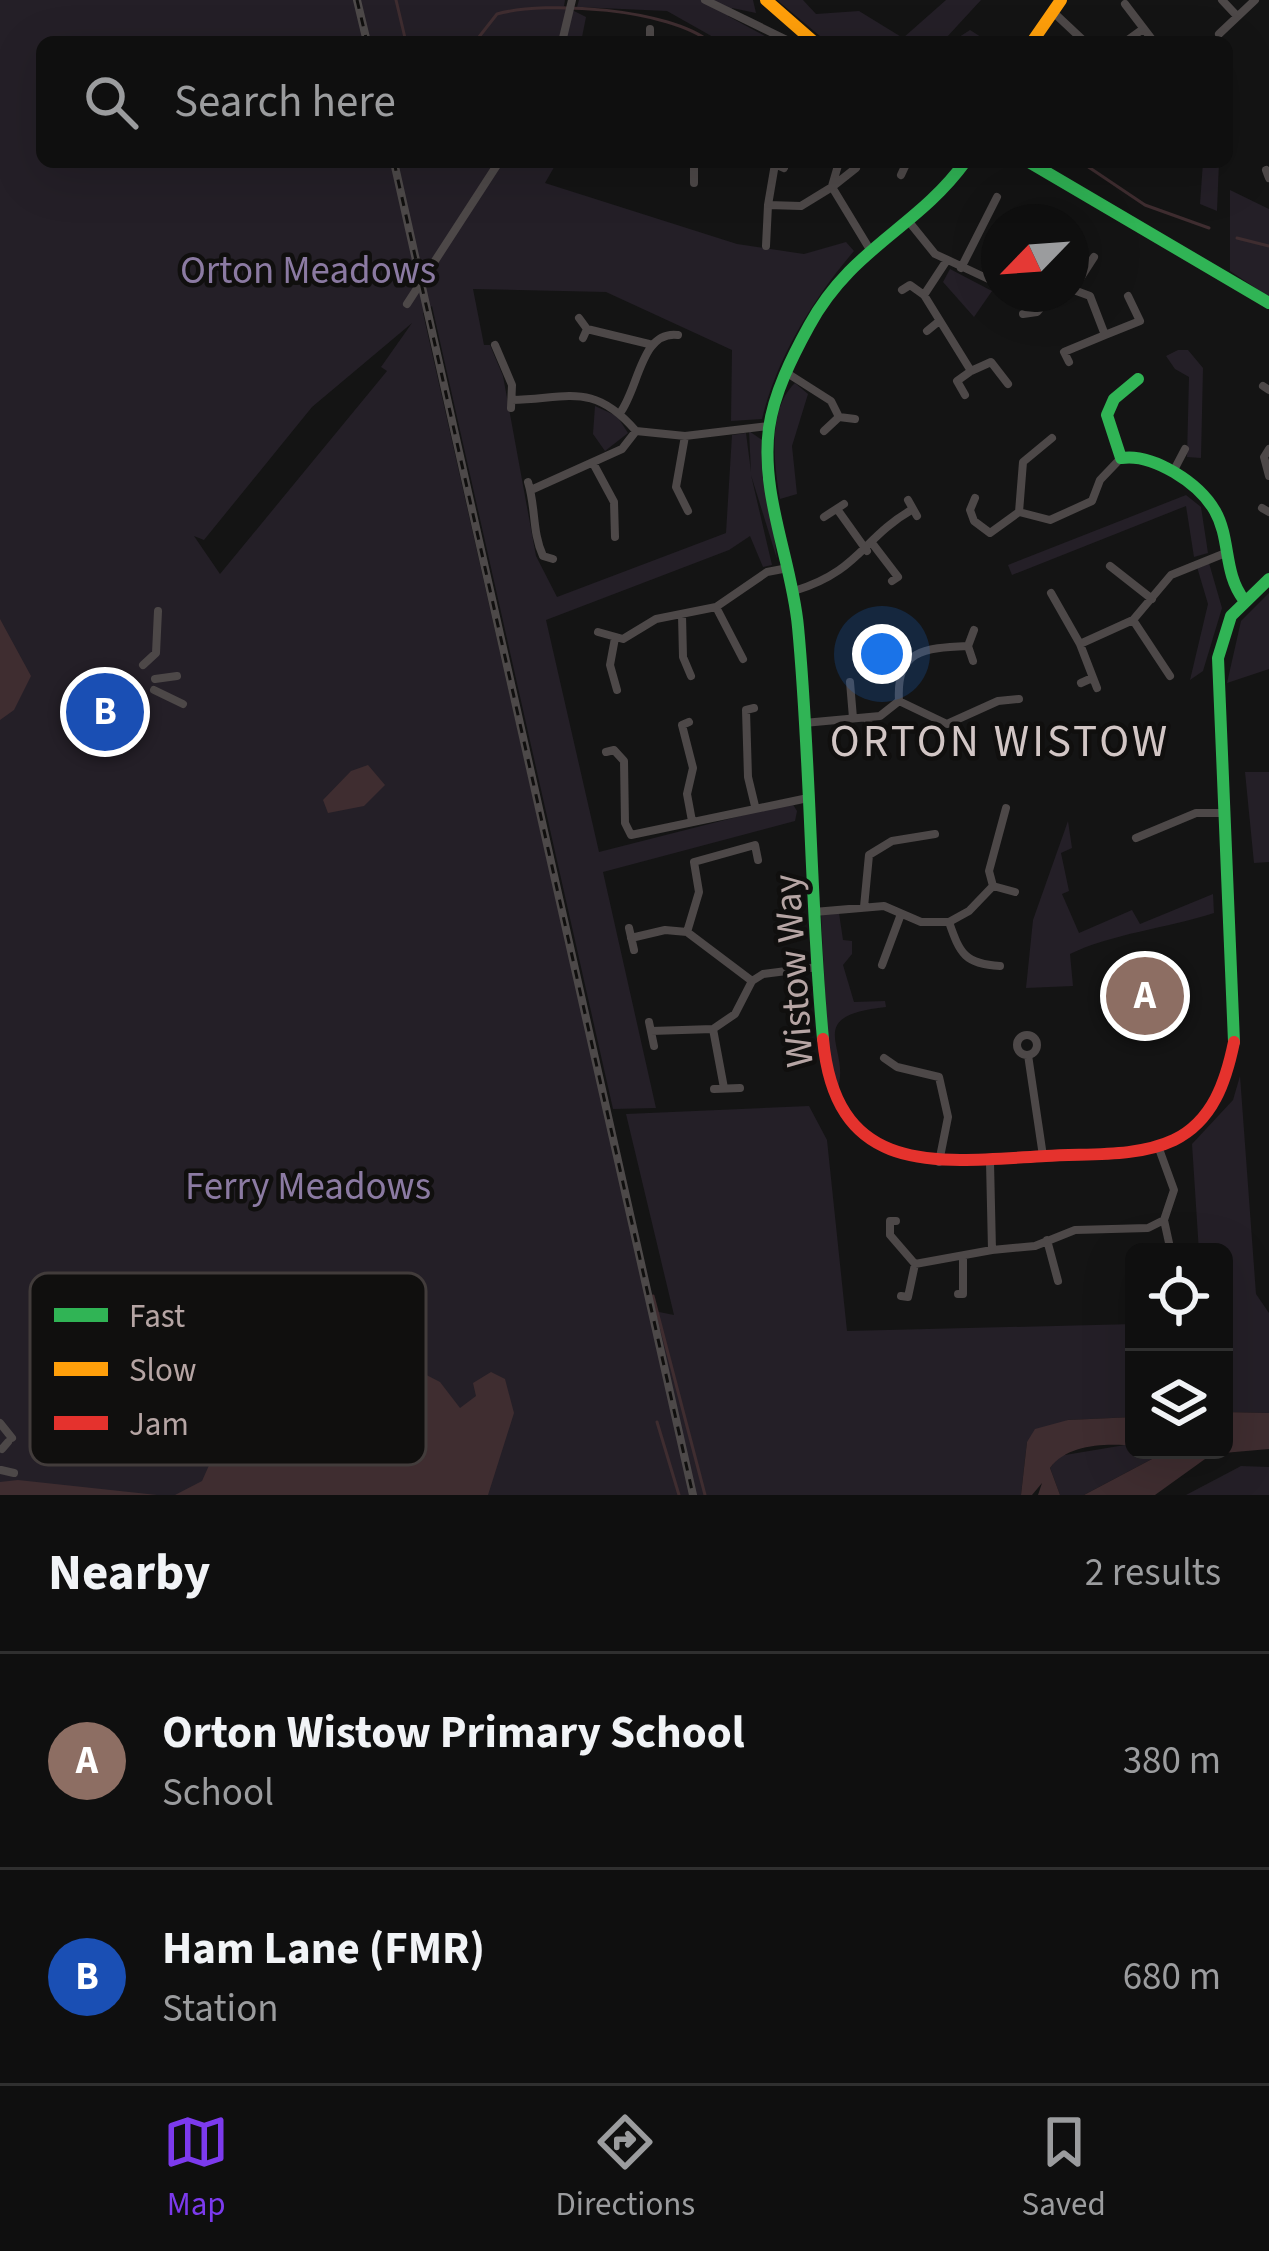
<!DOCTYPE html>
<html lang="en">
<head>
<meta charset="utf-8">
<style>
  :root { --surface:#0f0f0f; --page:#1d1d1d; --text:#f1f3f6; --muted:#9b9c9e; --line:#2f2f2f; --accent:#7c3aed }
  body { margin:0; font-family:"Source Sans 3",sans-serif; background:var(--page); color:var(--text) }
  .controls { position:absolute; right:36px; bottom:36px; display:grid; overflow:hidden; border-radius:18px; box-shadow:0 12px 48px #0002 }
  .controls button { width:108px; height:108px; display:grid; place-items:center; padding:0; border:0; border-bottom:3px solid var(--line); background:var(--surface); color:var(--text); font:60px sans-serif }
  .compass { position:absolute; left:981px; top:204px; width:108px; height:108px; border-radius:50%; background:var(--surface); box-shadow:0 12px 48px #0002; rotate:245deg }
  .you { position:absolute; left:882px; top:654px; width:42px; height:42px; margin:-30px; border:9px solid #fff; border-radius:50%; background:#1a73e8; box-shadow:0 0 0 18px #1a73e833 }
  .badge { display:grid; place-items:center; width:78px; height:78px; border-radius:50%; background:var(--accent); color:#fff; font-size:39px; font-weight:700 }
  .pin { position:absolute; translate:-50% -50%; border:6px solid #fff; box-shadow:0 3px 12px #0006 }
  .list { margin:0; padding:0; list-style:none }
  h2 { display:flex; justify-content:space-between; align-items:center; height:156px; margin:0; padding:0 48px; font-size:51px }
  h2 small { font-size:39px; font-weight:400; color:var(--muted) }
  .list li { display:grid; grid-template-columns:78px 1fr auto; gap:36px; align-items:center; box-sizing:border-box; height:216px; padding:0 48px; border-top:3px solid var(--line) }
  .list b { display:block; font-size:45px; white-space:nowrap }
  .list p { margin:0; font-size:39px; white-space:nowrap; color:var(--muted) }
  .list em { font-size:39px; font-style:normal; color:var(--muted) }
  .icon { flex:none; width:66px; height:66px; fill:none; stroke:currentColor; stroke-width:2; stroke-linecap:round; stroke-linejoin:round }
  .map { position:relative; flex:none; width:1269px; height:1495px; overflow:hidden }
  .search { position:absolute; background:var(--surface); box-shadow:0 12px 48px #0002; left:36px; right:36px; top:36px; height:132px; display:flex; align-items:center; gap:30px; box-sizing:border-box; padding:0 42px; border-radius:18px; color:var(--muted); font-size:45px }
  .sheet { height:588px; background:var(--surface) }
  nav { display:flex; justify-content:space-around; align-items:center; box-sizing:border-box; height:168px; border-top:3px solid var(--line); background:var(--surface); font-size:33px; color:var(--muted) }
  nav a { display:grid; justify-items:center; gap:6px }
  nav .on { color:var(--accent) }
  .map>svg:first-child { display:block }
  .green { fill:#241f27; fill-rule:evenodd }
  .water { fill:#3f2d30 }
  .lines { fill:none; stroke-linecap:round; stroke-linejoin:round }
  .stream { stroke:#3f2d30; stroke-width:3 }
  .street { stroke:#4d4848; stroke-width:8 }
  .fast { stroke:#30b455; stroke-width:12 }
  .slow { stroke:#ff9f0a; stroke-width:12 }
  .jam { stroke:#e5322d; stroke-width:12 }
  .rail-casing { stroke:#4d4949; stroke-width:8 }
  .rail { stroke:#100f0e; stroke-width:3; stroke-dasharray:9; stroke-linecap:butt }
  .labels { text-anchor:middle; stroke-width:9; stroke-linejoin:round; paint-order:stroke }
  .park-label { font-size:39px; fill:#8b7aa2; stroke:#100f0e }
  .street-label { font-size:39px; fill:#b6a5a4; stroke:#100f0e }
  .quarter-label { font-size:45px; letter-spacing:3px; fill:#d2c6c5; stroke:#100f0e }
  .key { fill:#100f0e; stroke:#423c3b; stroke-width:3 }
  .key-label { font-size:33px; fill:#b6a5a4 }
</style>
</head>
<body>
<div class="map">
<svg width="1269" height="1495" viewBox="0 0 1269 1495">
  <rect width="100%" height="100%" fill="#141414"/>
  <path class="green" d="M 0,0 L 565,0 L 564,6 L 586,17 L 581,42 L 42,42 L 42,162 L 557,162 L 545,183 L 737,244 L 804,254 L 846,242 L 854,251 C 812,300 777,358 762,419 L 731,421 L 732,350 L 606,292 L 473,289 L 484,345 L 490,345 L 503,376 L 536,556 L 557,597 L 726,533 L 732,435 L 746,433 L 751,472 L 749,431 L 762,440 L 777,559 L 751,475 L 772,565 L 763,567 L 750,536 L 729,550 L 546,620 L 599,852 L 792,803 L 797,811 L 795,821 L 603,872 L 656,1108 L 613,1109 L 432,306 L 423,313 L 649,1310 L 674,1315 L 626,1114 L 809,1106 L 827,1140 L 847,1331 L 1134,1324 L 1134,1417 L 1068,1420 L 1027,1442 L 1021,1495 L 0,1495 ZM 412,323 L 381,367 L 387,371 L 220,574 L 194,536 L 204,540 L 312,407 Z
    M 579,0 L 753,0 L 756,13 L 732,8 L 728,16 L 776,42 L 722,42 L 667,11 L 577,7 Z
    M 777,0 L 803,0 L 816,14 L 859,11 L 903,38 L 946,0 L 981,0 L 946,38 L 953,41 L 970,30 L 989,42 L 827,42 Z
    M 1203,162 L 1219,162 L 1217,211 L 1200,204 Z
    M 1230,190 L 1269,209 L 1269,297 L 1230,271 Z
    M 950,269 L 992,291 L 974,317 L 943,282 Z
    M 1178,350 L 1188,350 L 1203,368 L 1201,458 L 1187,457 L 1189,377 L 1175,369 L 1166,356 Z
    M 795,383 L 808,394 L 792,446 L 797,494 L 780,499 C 774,465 767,409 795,383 Z
    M 595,406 L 617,416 L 628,433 L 605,451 L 593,434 Z
    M 1186,495 L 1201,507 L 1208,553 L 1194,557 L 1186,506 L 1012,575 L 1008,565 Z
    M 1209,563 L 1222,608 L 1203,671 L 1190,680 L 1208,604 L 1197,567 Z
    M 1269,593 L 1269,669 L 1227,683 L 1241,621 Z
    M 1245,772 L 1269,772 L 1269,862 L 1254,863 Z
    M 1068,821 L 1072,848 L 1061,853 L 1069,891 L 1062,894 L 1079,933 L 1132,910 L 1140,924 L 1213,894 L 1214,913 C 1167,928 1111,934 1070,954 L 1073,986 L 1026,988 L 1033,920 Z
    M 821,913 L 839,913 L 843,940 L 852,941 L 852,954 L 843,965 L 854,1002 L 885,1001 L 886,1007 C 799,1016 853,1049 837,1090 L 828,1050 Z
    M 1240,1076 L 1256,1294 L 1269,1313 L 1269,1413 L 1224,1412 L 1224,1252 L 1199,1252 L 1192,1144 L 1233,1100 Z
    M 1125,1445 L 1169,1450 L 1084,1495 L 1060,1495 L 1050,1468 L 1059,1456 Z
    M 1241,1466 L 1269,1467 L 1269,1495 L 1186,1495 Z"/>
  <path class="water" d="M 0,619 L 31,676 L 14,710 L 0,720 Z
    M 368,765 L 385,785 L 364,806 L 328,813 L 323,800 L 351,771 Z
    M 407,1365 L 440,1382 L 460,1408 L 476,1396 L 473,1383 L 491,1372 L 505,1379 L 514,1413 L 488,1495 L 175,1495 L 202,1481 L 215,1452 L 241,1436 L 294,1426 L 324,1396 Z
    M 1224,1412 L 1269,1413 L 1269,1449 L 1212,1454 L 1155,1495 L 1084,1495 L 1169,1450 L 1224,1450 Z
    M 1134,1417 L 1134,1446 C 1107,1443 1067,1444 1050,1468 L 1060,1495 L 1038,1495 L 1042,1483 L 1032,1495 L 1021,1495 L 1027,1442 L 1035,1429 L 1068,1420 Z
    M 18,1480 L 157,1495 L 0,1495 L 0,1482 Z"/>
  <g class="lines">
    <path class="stream" d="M 396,0 L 406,42
      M 475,42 L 497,14 C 547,0 669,9 710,42
      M 1081,162 L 1145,205 L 1209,228
      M 1237,238 L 1269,246
      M 653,1296 L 705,1495
      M 657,1422 L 679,1495"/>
    <path class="street" d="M 705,0 L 791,42
      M 1222,0 L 1237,16
      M 1125,4 L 1154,42
      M 1052,11 L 1085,42
      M 1219,34 L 1255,0
      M 562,42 L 572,0
      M 650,42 L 650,29
      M 1125,42 L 1143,29
      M 694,162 L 694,183
      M 784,168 L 775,164 L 768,205 L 801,206 L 832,187 L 869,248
      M 1266,170 L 1269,178
      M 901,175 L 907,162
      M 832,186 L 839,162
      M 832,187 L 856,168
      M 910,223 L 935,254 L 999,284
      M 766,246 L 768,205
      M 961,268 L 997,197
      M 1074,288 L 1094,257
      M 1071,289 L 1090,296 L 1105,335 L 1140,321 L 1128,296
      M 902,290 L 910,285 L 924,295 L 947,260
      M 924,295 L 971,371 L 991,362 L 1008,384
      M 407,304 L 499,162
      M 1023,314 L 1037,312 L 1053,294
      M 579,318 L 587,329 L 583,338
      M 587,329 L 649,344
      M 927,331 L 938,322
      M 495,345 L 512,385 L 511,408
      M 1069,362 L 1064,352 L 1105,335
      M 787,373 L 831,401 L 839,417 L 824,431
      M 1263,386 L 1269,390
      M 965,395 L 957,381 L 971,371
      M 512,400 C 567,399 593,381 636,431 L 685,436 L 769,426
      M 620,413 C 639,388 641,330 678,335
      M 839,417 L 855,419
      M 685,436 L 676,487 L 688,511
      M 1269,449 L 1264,457 L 1269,476
      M 593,463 L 614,502 L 615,537
      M 1174,470 L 1185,449
      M 528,482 C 536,508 532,532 543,556 L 553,559
      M 531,490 L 622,449 L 636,431
      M 975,498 L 970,510 L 974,521 L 990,533 L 1019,512 L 1050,520 L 1092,501 L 1100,480 L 1121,458
      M 908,500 L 917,516
      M 1262,508 L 1269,512
      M 837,509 L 867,551
      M 1019,512 L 1023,462 L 1052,438
      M 824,517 L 844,504
      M 872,543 L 898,577 L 892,581
      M 1110,566 L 1152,599
      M 794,591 C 860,571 862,538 913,509
      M 1051,593 L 1080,644
      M 716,607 L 743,659
      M 682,615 L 683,657 L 691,676
      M 598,632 L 623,639 L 656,619 L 716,607 L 767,572 L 788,568
      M 615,638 L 610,665 L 617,690
      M 973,661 L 968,646 L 974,630
      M 143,665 L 156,653 L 158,611
      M 1170,676 L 1133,620 L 1171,575 L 1223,554
      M 155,679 L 177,676
      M 850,682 L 853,718
      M 1081,683 L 1092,678
      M 1097,688 L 1080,644 L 1133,620
      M 154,690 L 183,704
      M 139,691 L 145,715
      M 899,701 L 947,724 L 998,701 L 1019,699
      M 754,708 L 746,710 L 748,777 L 755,806
      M 868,719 L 872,747
      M 689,722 L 682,725 L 693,768 L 687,794 L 692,821
      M 804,723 L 880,716 L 899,701 C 896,650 923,648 968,646
      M 606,752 L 614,750 L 624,761 L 625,823 L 631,835 L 808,798
      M 1136,838 L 1196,813 L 1222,813
      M 993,886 L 1015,892
      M 864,907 L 869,855 L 892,841 L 935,834
      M 814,912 L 884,906 L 921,922 L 949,922 L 969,911 L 993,886 L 989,871 L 1006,808
      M 949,922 C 960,954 965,964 1000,966
      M 629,928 L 634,950
      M 631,938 L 665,930 L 687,932
      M 882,965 L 901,914
      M 752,981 L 687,932 L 699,892 L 694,862 L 755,845 L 758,860
      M 649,1022 L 654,1046
      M 713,1029 L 724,1088
      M 651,1031 L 713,1029 L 735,1014 L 752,981 L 763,974 L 818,967
      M1017 1045a10 10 0 1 1 20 0a10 10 0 1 1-20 0Z
      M 1028,1055 L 1043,1156
      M 884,1058 L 897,1067 L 939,1077 L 948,1117 L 939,1162
      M 714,1089 L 740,1088
      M 1164,1220 L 1171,1252
      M 896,1221 L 890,1221 L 890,1235 L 915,1264 L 992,1250 L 990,1162
      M 1047,1240 L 1058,1281
      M 992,1250 L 1035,1246 L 1075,1230 L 1148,1228 L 1164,1220 L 1174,1190 L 1158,1146
      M 958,1294 L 963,1294 L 963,1256
      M 901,1296 L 908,1297 L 915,1264
      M 0,1423 L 12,1438
      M 2,1449 L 8,1442
      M 1,1470 L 14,1473"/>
    <path class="fast" d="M 1029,162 L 1269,303
      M 1138,379 L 1114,399 L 1107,415 L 1121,458 C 1153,453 1199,483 1215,511 C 1231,539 1223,573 1244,600
      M 823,1039 C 810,902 811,764 798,627 C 792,561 760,495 769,428 C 774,393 792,357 809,326 C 851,248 917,228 965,162
      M 1234,1042 L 1218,658 L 1231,616 L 1269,579"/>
    <path class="slow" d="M 766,0 L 814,42
      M 1032,42 L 1061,0"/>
    <path class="jam" d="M 823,1039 C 836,1179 938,1162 1046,1156 C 1086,1153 1136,1158 1174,1140 C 1213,1121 1226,1081 1234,1042"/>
    <defs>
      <path id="rail" d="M 357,0 L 367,42
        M 394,162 L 693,1495"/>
    </defs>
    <use href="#rail" class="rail-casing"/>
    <use href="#rail" class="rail"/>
  </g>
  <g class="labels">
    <g class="park-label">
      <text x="308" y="283">Orton Meadows</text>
      <text x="308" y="1199">Ferry Meadows</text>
    </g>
    <g class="street-label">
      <text transform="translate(792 971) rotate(-94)" y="14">Wistow Way</text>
    </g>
    <g class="quarter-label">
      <text x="1000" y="756">ORTON WISTOW</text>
    </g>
  </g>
  <rect x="30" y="1273" width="396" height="192" rx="18" class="key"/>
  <rect x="54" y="1308" width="54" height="14" fill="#30b455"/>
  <rect x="54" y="1362" width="54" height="14" fill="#ff9f0a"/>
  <rect x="54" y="1416" width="54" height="14" fill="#e5322d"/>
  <g class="key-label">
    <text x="129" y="1327">Fast</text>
    <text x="129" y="1381">Slow</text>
    <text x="129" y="1435">Jam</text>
  </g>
</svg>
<div class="controls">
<button><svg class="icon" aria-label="locate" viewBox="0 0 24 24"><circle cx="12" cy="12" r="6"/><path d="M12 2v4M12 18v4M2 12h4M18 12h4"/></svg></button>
<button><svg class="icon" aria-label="layers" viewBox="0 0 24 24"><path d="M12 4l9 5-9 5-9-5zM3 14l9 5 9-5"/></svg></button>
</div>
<svg class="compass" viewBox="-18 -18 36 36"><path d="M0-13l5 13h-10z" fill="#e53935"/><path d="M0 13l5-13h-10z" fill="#9b9c9e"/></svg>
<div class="you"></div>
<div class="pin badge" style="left:1145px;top:996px;background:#8d6e63">A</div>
<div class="pin badge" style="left:105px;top:712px;background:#1a4fb4">B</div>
<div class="search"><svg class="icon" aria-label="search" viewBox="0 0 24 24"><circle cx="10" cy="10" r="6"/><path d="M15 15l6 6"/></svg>Search here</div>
</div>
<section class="sheet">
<h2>Nearby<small>2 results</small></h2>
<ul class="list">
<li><span class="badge" style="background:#8d6e63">A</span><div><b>Orton Wistow Primary School</b><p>School</p></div><em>380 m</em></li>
<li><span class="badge" style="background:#1a4fb4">B</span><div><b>Ham Lane (FMR)</b><p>Station</p></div><em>680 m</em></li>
</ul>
</section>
<nav>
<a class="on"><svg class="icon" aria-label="map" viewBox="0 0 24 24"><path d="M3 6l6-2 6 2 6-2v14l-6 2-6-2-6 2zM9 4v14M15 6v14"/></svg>Map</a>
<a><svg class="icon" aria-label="directions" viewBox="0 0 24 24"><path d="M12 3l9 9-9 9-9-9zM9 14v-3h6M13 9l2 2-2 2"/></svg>Directions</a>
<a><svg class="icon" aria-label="saved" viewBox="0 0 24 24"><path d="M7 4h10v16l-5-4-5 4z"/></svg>Saved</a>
</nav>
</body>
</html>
